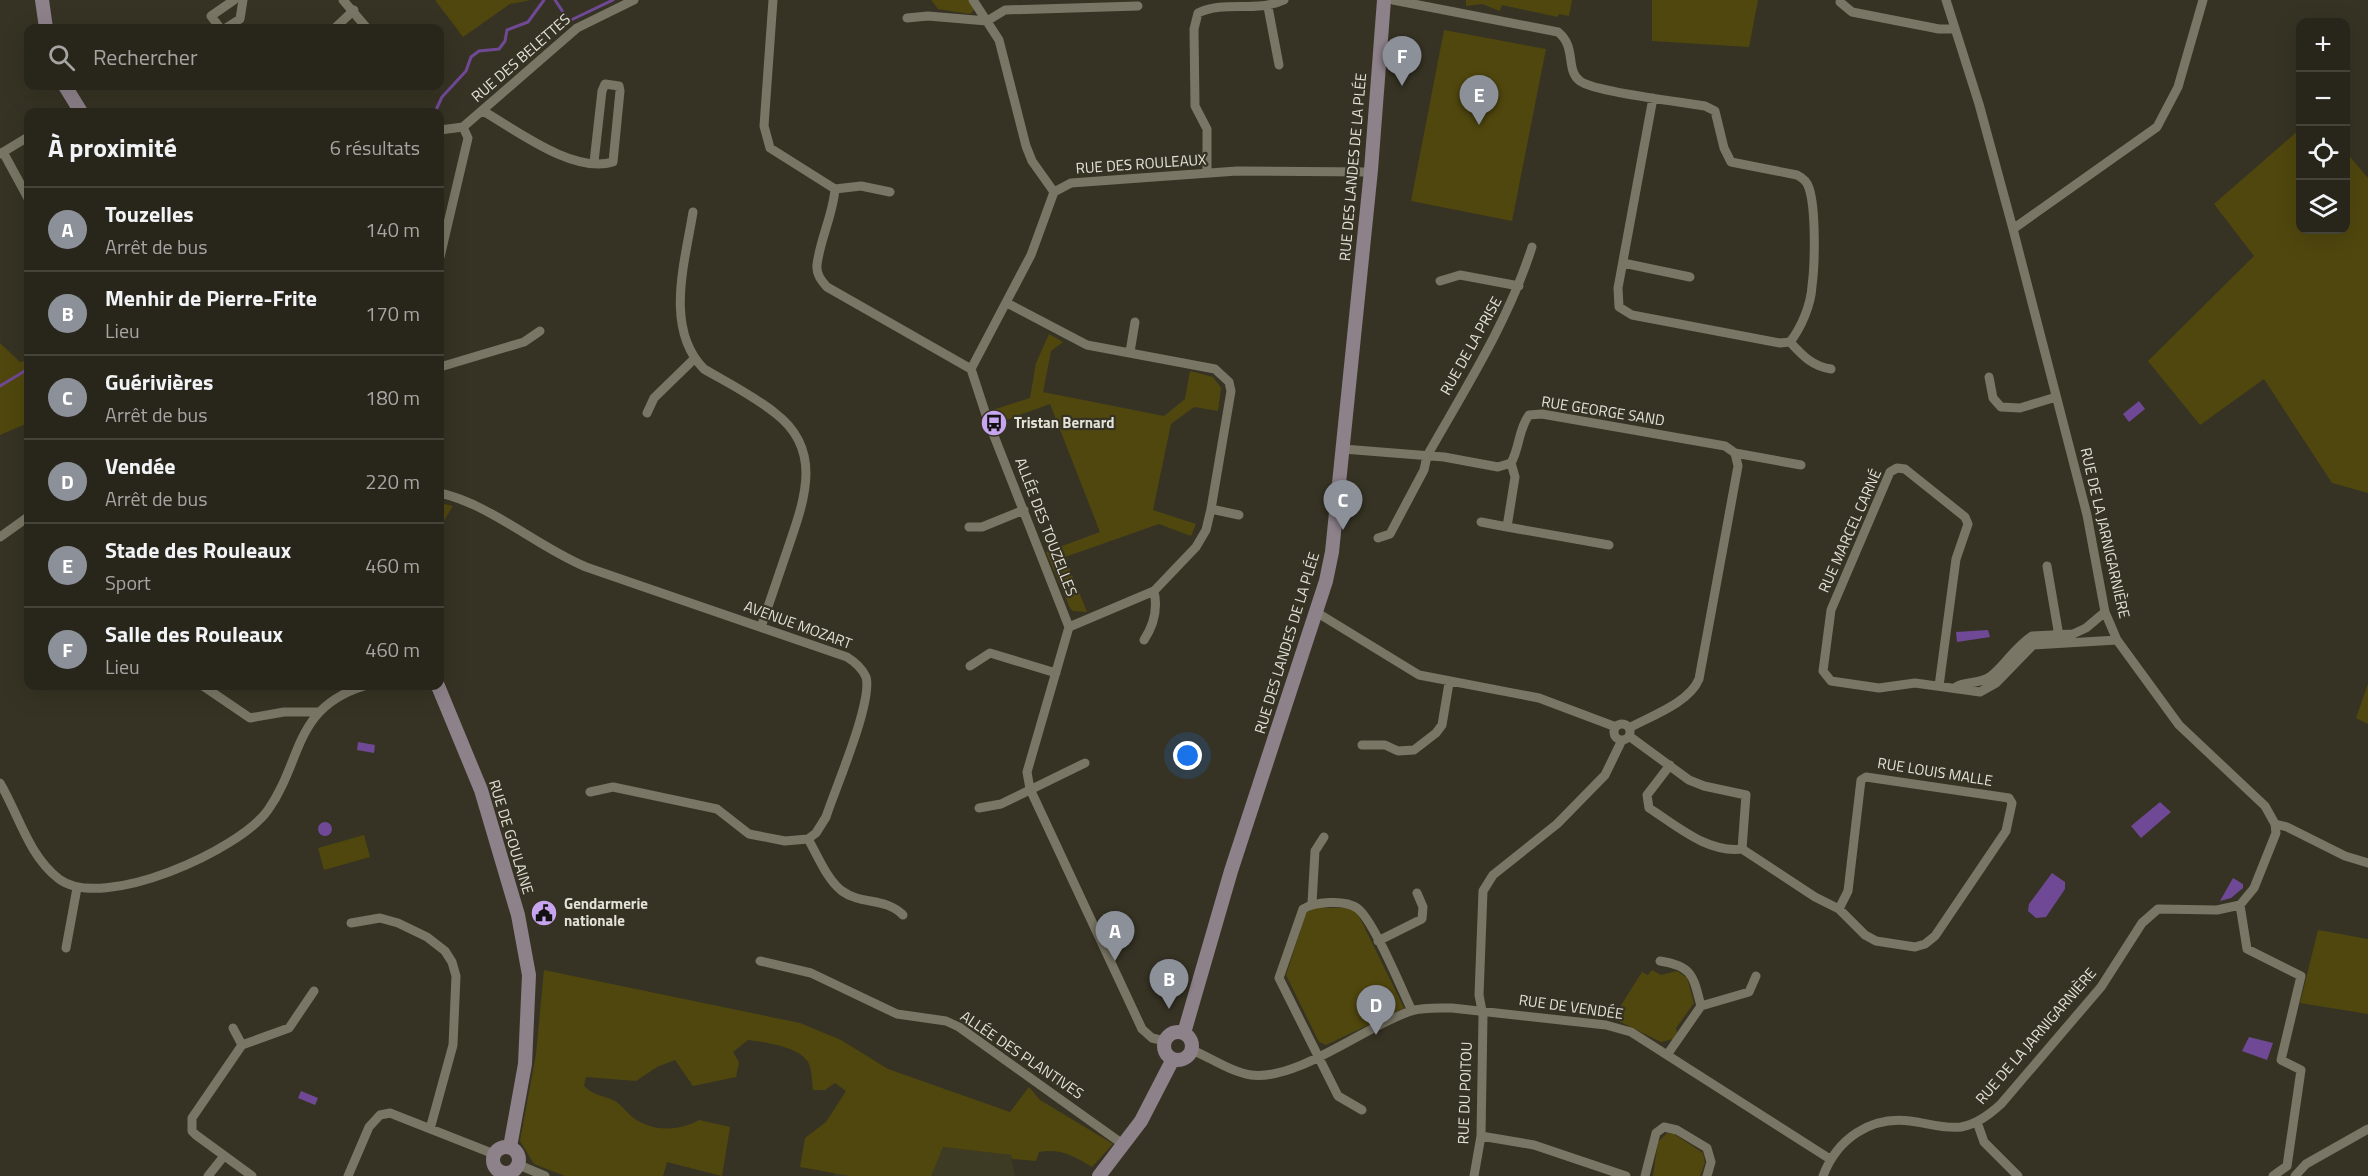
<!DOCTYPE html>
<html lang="fr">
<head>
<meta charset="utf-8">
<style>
  :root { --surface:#28261b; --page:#302e24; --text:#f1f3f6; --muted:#a5a5a3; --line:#44433a; --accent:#8c9099 }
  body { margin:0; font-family:"Titillium Web",sans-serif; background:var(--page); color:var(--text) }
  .controls { position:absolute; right:18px; top:18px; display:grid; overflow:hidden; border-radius:12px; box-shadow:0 6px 24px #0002 }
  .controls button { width:54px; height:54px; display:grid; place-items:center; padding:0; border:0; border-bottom:2px solid var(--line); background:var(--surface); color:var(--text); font:30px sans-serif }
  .you { position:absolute; left:1188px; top:756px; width:21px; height:21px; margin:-15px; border:4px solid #fff; border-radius:50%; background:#1a73e8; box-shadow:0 0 0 9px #1a73e833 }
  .badge { display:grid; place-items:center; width:39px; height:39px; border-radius:50%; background:var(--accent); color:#fff; font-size:20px; font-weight:700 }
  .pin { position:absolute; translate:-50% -50px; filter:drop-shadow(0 2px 3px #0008) }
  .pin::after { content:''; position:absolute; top:32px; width:21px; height:18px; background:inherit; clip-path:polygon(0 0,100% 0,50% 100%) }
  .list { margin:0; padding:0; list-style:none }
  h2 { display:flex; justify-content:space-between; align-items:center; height:78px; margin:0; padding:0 24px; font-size:26px }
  h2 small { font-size:20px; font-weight:400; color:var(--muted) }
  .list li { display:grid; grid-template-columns:39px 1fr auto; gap:18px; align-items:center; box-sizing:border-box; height:84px; padding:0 24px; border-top:2px solid var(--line) }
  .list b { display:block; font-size:22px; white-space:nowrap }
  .list p { margin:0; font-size:20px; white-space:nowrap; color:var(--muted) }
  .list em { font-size:20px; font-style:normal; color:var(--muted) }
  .icon { flex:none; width:33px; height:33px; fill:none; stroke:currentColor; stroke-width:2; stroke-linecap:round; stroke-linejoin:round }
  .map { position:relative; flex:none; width:2368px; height:1176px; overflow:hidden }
  .search { position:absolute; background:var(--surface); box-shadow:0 6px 24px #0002; left:24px; top:24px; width:420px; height:66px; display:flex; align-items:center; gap:15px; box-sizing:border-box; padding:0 21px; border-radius:12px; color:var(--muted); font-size:22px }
  .panel { position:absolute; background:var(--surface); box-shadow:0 6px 24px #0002; left:24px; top:108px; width:420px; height:582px; border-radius:12px }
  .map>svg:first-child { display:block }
  .built { fill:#3e3b25 }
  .green { fill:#50470e }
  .water { fill:#704996 }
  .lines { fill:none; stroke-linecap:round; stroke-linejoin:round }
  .stream { stroke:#704996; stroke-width:3 }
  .street { stroke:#797665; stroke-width:9 }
  .secondary { stroke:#8d818a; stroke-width:14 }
  .labels { text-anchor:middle; stroke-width:4.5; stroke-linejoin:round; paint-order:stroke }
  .street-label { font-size:15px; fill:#e3e2d9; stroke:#363324 }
  .poi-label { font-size:15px; font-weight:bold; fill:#e3e2d9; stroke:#363324; text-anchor:start }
</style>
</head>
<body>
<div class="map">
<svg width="2368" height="1176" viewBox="0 0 2368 1176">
  <rect width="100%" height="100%" fill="#363324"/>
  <path class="built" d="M 943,1147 L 1011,1155 L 1015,1176 L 834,1176 L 836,1168 Z"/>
  <path class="green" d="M 435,0 L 531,0 L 510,4 L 463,37 Z
    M 931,0 L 970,0 L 974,10 L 970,14 L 938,9 Z
    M 1466,0 L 1572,0 L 1569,16 L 1559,14 L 1558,17 L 1502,5 L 1500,11 L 1482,4 L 1466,6 Z
    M 1652,0 L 1758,0 L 1749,47 L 1652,41 Z
    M 1444,30 L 1546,49 L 1512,221 L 1411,201 Z
    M 2300,129 L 2300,230 L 2346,230 L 2346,152 L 2368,178 L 2368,493 L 2332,483 L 2264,379 L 2200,425 L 2148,361 L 2254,256 L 2214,204 Z
    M 1049,334 L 1063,342 L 1051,351 L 1043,392 L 1164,416 L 1185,399 L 1190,371 L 1213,377 L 1221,388 L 1218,411 L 1194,407 L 1171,424 L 1153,510 L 1196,524 L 1191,536 L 1159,524 L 1065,557 L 1087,612 L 1073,611 L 1070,608 L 1046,552 L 1100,532 L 1050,404 L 995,424 L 989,411 L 1030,398 L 1036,363 Z
    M 0,343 L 20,362 L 28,360 L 28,423 L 0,435 Z
    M 440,503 L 453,506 L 440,527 Z
    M 2368,684 L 2368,724 L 2356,718 Z
    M 364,835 L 370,857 L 324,870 L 318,848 Z
    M 1315,908 L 1355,908 L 1404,1008 L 1326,1045 L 1319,1042 L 1286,975 L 1306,913 Z
    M 2318,930 L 2368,939 L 2368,1014 L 2300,1003 Z
    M 544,970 L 800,1023 L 841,1040 L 888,1069 L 1010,1112 L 1029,1087 L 1040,1100 L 1113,1144 L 1092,1167 C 1074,1156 1061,1148 1039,1152 L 1036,1161 L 1012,1159 L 1011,1155 L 943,1147 L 931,1176 L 850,1176 L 800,1167 L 805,1138 L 826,1122 L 846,1091 L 835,1083 L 825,1090 L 813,1090 C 812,1082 812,1069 808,1062 C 800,1047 765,1042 748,1040 L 733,1052 L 739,1062 L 736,1077 L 693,1086 L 675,1060 L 657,1067 L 636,1081 L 586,1077 L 584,1086 C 595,1096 601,1095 613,1100 C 622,1104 627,1114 635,1119 C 654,1132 680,1131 699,1120 L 730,1127 L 722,1176 L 667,1162 L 663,1176 L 565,1176 L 534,1164 L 520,1141 L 536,1054 Z
    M 1652,970 L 1661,975 L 1677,971 L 1687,978 L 1694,1003 L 1676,1028 L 1677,1032 L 1673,1039 L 1661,1042 L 1613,1018 L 1642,972 L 1648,975 Z
    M 1667,1133 L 1674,1134 L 1703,1153 L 1705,1163 L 1700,1176 L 1653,1176 L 1658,1142 Z"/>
  <path class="water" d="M 2139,401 L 2145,409 L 2129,422 L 2123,414 Z
    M 1988,630 L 1990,637 L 1957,642 L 1956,632 Z
    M 358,742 L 375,745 L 374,753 L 357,750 Z
    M 2160,802 L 2171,812 L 2141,838 L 2131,826 Z
    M318 829a7 7 0 1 1 14 0a7 7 0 1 1-14 0Z
    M 2052,873 L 2065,882 L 2065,889 L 2046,917 L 2036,918 L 2028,911 L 2029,904 Z
    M 2233,878 L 2243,884 L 2243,888 L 2231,898 L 2220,901 Z
    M 2249,1037 L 2273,1043 L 2267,1060 L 2242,1051 Z
    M 301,1091 L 318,1098 L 315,1105 L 298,1098 Z"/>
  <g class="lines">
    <path class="stream" d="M 555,0 L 569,21 L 613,0
      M 435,112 L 442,97 L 466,71 L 471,57 L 479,51 L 499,49 L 505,41 L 507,30 L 528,22 L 544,0
      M 0,386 L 28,369"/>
    <path class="street" d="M 343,0 L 366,27 L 364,28
      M 773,0 L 764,126 L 770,148 L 835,189 C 833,215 820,239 817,265 C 816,274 821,280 827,287 L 971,369 L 987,418 L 1069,627 L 1027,772 L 1030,789 L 1142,1029 L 1152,1038 L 1165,1041
      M 973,0 L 999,40 L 1026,146 L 1032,161 L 1054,192
      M 1393,0 L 1558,32 C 1577,47 1565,70 1580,81 C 1594,92 1682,102 1705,106 L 1715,111 L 1724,148 L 1731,162 L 1797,175 C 1803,178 1807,181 1809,188 C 1816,209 1815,264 1812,286 C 1811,305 1801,328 1790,342 L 1780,343 L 1632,315 L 1619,307 L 1618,288 L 1653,98
      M 1840,2 L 1852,12 L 1939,29 L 1955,29
      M 1268,7 L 1279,65
      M 907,18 L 928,16 L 987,21 L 1005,10 L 1138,6
      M 220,28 L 211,16 L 234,0
      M 226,28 L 240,19 L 243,0
      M 335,28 L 354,10
      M 483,111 C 516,130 573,174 613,162 L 620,91 L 619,86 L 605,84 L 602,91 L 594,162
      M 463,127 L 577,28 L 634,0
      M 440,130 L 463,127
      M 3,152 L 28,198
      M 0,154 L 28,137
      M 1207,173 L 1207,129 L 1195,106 L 1194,29 L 1198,13 C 1225,0 1256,13 1284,0
      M 835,189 L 861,186 L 890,192
      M 1054,192 L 1071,183 L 1237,171 L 1370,172
      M 693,212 C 685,262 664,329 704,369 C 728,383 754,396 775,413 C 824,450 804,501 788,548 C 779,574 770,600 761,627
      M 2013,229 L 2157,127 L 2178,87 L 2203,0
      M 440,257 L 468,138 L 463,127
      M 1623,263 L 1690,277
      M 1440,281 L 1460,275 L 1519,286
      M 1007,303 L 1087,345 L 1215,369 L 1229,382 L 1231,391 L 1211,509 L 1206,530 L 1196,547 L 1154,591 L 1069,627
      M 1790,342 C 1803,356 1812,366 1831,369
      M 1130,352 L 1135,322
      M 440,367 L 524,342 L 540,331
      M 971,369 L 1031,255 L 1054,192
      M 1989,377 L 1993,398 L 2001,407 L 2020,408 L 2056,397
      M 647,413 L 654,398 L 694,359
      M 1343,449 L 1444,457 L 1498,467 L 1511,463 C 1520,447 1518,430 1529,415 L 1542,414 L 1725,446 L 1735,453 L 1738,466 L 1699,679 C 1689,703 1651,716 1629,728
      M 1735,453 L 1801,465
      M 1511,463 L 1515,477 L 1507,527 L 1609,545
      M 440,493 C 492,505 536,546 586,567 L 847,657 C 855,662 862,668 866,677 C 873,702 835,789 826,817 L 816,833 L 808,839 L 785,841 L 749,834 L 717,809 L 613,787 L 590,792
      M 1211,509 L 1239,515
      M 1481,522 L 1507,527
      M 969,527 L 982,527 L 1024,510
      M 0,537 L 28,517
      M 1378,538 L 1390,534 L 1424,470 L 1427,456 C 1466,387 1508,322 1532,247
      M 2047,566 L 2059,636
      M 1316,612 L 1419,675 L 1539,698 L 1616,727
      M 1144,640 C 1154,625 1158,609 1154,591
      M 970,666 L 990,653 L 1056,673
      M 203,686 L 250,718 L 284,712 L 319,712
      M 1939,686 L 1956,559 L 1968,524 L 1965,517 L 1905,469 L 1897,468 L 1890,472 L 1831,610 L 1823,671 L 1831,681 L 1879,688 L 1915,683 L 1980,692 L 1996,683 L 2033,645 L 2117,640
      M 1956,687 C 1966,680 1980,685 1991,676 C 2006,664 2015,647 2032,636 L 2073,634 L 2086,628 L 2105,612
      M1614 732a8 8 0 1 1 16 0a8 8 0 1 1-16 0Z
      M 1629,736 L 1689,780 L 1704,786 L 1746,795 L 1742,849 L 1815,897 L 1839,909 L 1865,935 L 1876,941 L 1915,947 L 1925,944 L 1935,936 L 2006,831 L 2012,803 L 2009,798 L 1866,777 L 1861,780 L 1848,891 L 1839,909
      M 1362,745 L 1385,745 L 1398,751 L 1414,750 L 1436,733 L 1442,725 L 1449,683
      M 1670,765 L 1647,795 L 1649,808 C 1677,826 1707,853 1742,849
      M 0,783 C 19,815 28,855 59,879 C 103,912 240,850 268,810 C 303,760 293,708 364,686
      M 979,808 L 1001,804 L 1085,763
      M 2275,824 L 2287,827 L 2345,856 L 2368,863
      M 808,839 C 817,854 827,880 842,891 C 861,905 885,897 903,915
      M 1312,903 L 1315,851 L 1324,837
      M 2240,905 L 2247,949 L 2301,976 L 2281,1060 L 2301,1070 L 2287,1166 L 2273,1176
      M 351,923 L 380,918 L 398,923 L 427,937 L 445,951 L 452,962 L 456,976 L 453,1045 L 430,1129
      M 1378,941 L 1422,919 L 1423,907 L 1417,893
      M 66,948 L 77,888
      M 760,961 L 811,973 L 897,1014 L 946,1021 L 959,1027 L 1124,1145
      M 1660,961 C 1693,966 1693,976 1701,1006
      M 233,1028 L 242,1045
      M 1192,1050 C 1211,1058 1231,1072 1251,1075 C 1298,1081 1365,1026 1411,1011 C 1424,1007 1439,1008 1452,1008 L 1606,1025 L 1631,1032 L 1830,1159
      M 1667,1055 L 1701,1006 L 1749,992 L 1756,976
      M 1362,1110 L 1338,1096 L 1279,978 L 1303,909 C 1314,902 1344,899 1357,908 C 1373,919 1402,990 1412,1011
      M 1977,1122 L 1984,1142 L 2018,1176
      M 1481,1136 L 1534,1145 L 1626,1176
      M 519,1165 L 545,1176
      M 208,1176 L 224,1156
      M 252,1176 L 196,1135 L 192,1131 L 192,1118 L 242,1045 L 289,1028 L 314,991
      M 348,1176 L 369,1127 L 380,1115 L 390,1113 L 494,1154
      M 1474,1176 L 1481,1136 L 1483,1016 L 1479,995 L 1483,891 L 1493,875 L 1557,824 L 1605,775 L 1622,740
      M 1645,1176 L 1656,1133 L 1664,1127 L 1677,1130 L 1707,1148 L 1711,1162 L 1707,1176
      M 1823,1176 C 1837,1139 1870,1116 1910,1121 C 1927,1123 1943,1129 1961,1127 C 1977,1124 1989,1115 2001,1104 L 2101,987 L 2142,923 L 2158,909 L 2217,910 L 2240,905 L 2254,888 L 2276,833 L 2275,824 L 2265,806 L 2179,725 L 2117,640 L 2105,612 L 2087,515 L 2013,229 L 1979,104 L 1946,0
      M 2295,1176 L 2306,1164 L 2368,1129"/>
    <path class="secondary" d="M 42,0 L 46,28
      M 65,86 L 81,112
      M 438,686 L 481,790 L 518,915 L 529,975 L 525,1064 L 510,1147
      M1164 1046a14 14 0 1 1 28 0a14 14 0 1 1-28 0Z
      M 1184,1033 L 1231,871 L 1326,581 L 1332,552 L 1371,170 L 1384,0
      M493 1160a13 13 0 1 1 26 0a13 13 0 1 1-26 0Z
      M 1099,1176 L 1141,1121 L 1173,1059"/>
  </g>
  <defs>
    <symbol id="bus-disc" viewBox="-11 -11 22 22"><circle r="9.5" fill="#c8a6ef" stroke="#363324"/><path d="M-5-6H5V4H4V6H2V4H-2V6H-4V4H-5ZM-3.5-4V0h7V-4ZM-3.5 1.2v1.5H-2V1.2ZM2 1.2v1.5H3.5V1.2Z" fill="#111"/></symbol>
    <symbol id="civic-disc" viewBox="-11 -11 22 22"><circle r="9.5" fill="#c8a6ef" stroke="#363324"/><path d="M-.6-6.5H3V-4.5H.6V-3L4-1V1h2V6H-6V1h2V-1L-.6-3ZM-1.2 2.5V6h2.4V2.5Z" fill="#111"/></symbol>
  </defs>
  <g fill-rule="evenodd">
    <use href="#bus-disc" x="979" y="408" width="30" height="30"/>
    <use href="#civic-disc" x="529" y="898" width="30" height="30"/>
  </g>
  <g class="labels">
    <g class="street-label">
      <text transform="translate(521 58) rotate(-41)" y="5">RUE DES BELETTES</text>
      <text transform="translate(1141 164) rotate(-4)" y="5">RUE DES ROULEAUX</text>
      <text transform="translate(1353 167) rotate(-85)" y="5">RUE DES LANDES DE LA PLÉE</text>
      <text transform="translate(1471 346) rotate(-61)" y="5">RUE DE LA PRISE</text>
      <text transform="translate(1603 411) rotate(9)" y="5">RUE GEORGE SAND</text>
      <text transform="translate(1046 527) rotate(69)" y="5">ALLÉE DES TOUZELLES</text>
      <text transform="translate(1850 531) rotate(-66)" y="5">RUE MARCEL CARNÉ</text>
      <text transform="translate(2105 533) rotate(77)" y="5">RUE DE LA JARNIGARNIÈRE</text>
      <text transform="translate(798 625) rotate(20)" y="5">AVENUE MOZART</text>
      <text transform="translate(1287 643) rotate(-73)" y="5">RUE DES LANDES DE LA PLÉE</text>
      <text transform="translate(1935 772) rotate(9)" y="5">RUE LOUIS MALLE</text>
      <text transform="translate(511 837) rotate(73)" y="5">RUE DE GOULAINE</text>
      <text transform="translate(1571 1007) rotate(8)" y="5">RUE DE VENDÉE</text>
      <text transform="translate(2036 1036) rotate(-49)" y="5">RUE DE LA JARNIGARNIÈRE</text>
      <text transform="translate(1022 1055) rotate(34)" y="5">ALLÉE DES PLANTIVES</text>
      <text transform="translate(1465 1093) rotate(-88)" y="5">RUE DU POITOU</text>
    </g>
    <g class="poi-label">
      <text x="1014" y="428">Tristan Bernard</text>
      <text x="564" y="909">Gendarmerie<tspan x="564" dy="17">nationale</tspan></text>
    </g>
  </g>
</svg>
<div class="controls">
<button>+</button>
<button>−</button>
<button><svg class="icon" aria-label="locate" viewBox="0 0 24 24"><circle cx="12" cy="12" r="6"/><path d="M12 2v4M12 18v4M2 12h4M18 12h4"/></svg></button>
<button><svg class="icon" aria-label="layers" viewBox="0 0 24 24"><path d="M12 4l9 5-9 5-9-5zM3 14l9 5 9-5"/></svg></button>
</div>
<div class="you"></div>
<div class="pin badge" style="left:1115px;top:961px">A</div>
<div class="pin badge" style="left:1169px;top:1009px">B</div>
<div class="pin badge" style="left:1343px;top:530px">C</div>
<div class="pin badge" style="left:1376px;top:1035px">D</div>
<div class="pin badge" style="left:1479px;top:125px">E</div>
<div class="pin badge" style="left:1402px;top:86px">F</div>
<div class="search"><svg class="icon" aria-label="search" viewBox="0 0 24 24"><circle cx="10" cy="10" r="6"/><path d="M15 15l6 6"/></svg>Rechercher</div>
<section class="panel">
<h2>À proximité<small>6 résultats</small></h2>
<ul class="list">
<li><span class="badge">A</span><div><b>Touzelles</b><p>Arrêt de bus</p></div><em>140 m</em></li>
<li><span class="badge">B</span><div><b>Menhir de Pierre-Frite</b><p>Lieu</p></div><em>170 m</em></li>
<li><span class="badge">C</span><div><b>Guérivières</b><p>Arrêt de bus</p></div><em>180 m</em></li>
<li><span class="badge">D</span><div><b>Vendée</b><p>Arrêt de bus</p></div><em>220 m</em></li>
<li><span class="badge">E</span><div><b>Stade des Rouleaux</b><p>Sport</p></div><em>460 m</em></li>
<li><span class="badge">F</span><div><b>Salle des Rouleaux</b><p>Lieu</p></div><em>460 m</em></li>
</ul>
</section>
</div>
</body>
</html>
